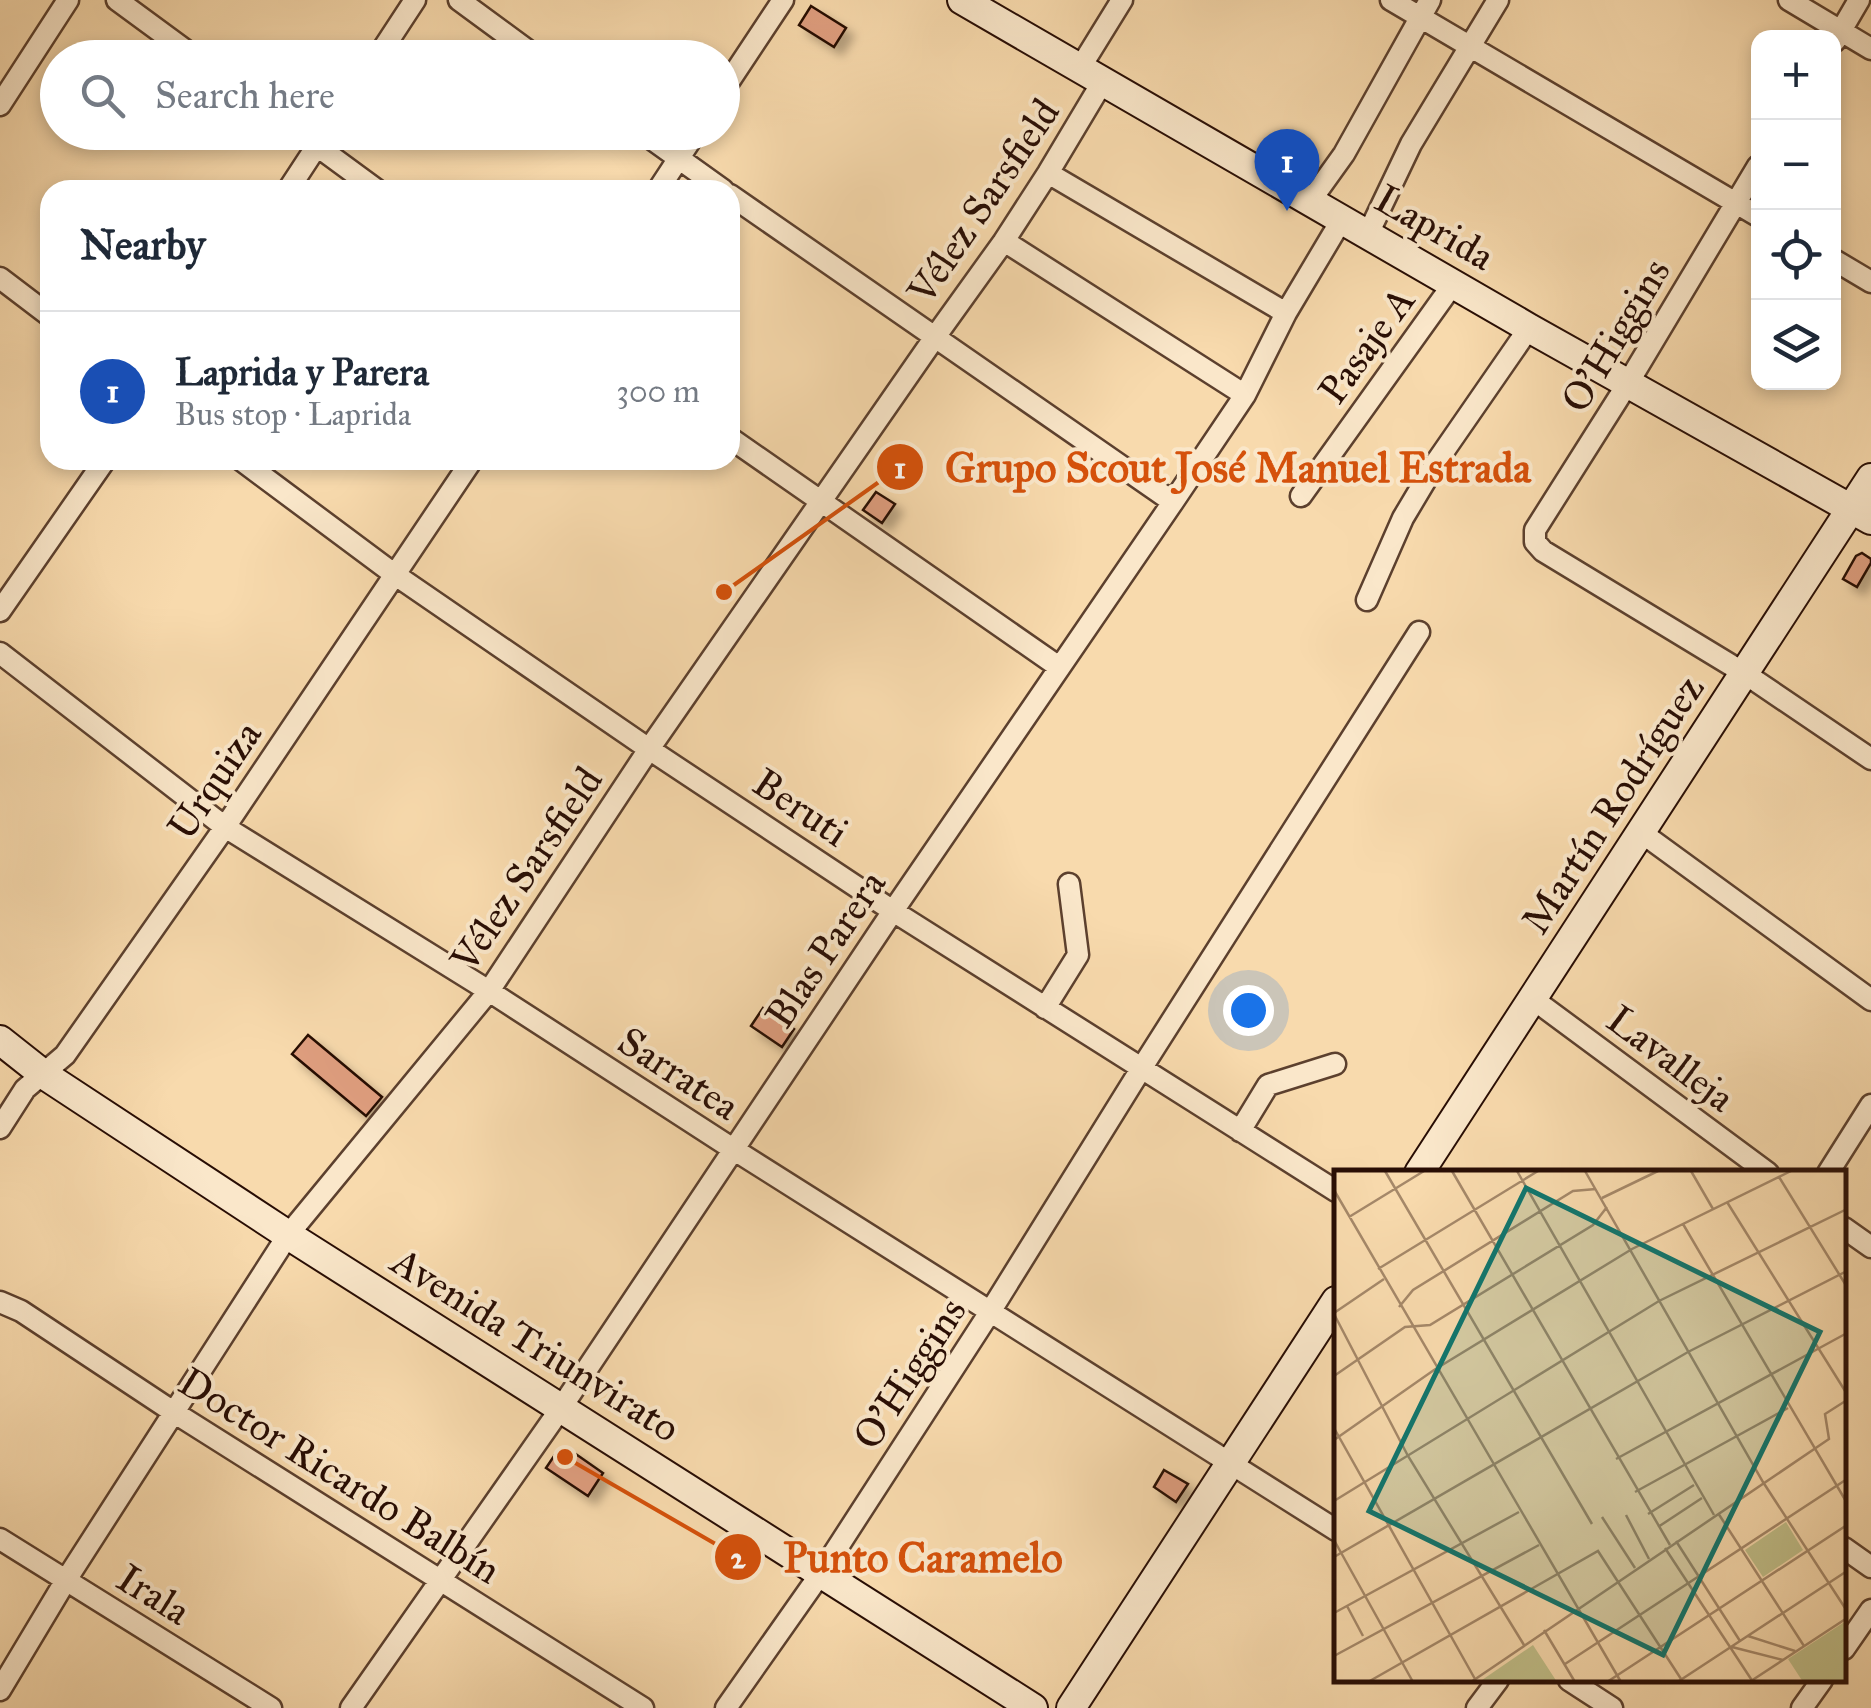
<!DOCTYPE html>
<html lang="en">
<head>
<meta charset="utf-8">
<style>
  :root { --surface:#fff; --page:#f6f6f7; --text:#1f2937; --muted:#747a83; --line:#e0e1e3; --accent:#8f2418 }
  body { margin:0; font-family:"IM FELL Great Primer",serif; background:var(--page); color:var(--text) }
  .controls { position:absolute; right:30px; top:30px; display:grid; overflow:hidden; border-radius:20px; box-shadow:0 5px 15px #0003 }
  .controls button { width:90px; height:90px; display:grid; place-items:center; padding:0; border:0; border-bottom:2px solid var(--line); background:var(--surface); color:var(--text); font:50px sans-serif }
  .you { position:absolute; left:1248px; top:1010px; width:35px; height:35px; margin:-25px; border:8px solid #fff; border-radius:50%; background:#1a73e8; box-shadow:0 0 0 15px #1a73e833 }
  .badge { display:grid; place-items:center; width:65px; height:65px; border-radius:50%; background:var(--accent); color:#fff; font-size:32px; font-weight:700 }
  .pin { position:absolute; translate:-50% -82px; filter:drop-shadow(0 2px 5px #0008) }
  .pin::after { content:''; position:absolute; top:52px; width:35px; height:30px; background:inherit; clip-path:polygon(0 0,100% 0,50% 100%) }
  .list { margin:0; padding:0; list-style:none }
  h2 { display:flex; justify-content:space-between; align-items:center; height:130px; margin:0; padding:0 40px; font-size:42px }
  h2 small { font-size:32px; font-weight:400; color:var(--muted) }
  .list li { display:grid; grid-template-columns:65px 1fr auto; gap:30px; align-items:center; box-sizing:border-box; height:160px; padding:0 40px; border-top:2px solid var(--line) }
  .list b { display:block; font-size:38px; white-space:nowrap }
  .list p { margin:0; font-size:32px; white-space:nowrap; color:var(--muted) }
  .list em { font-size:32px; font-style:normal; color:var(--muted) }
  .icon { flex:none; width:55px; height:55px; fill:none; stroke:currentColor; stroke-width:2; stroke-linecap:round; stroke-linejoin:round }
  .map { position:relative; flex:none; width:1871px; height:1708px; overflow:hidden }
  .search { position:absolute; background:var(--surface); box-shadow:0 5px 15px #0003; left:40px; top:40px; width:700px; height:110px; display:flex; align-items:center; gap:25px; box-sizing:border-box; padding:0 35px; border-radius:55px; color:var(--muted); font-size:38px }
  .panel { position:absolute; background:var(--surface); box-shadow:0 5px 15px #0003; left:40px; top:180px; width:700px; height:290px; border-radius:30px }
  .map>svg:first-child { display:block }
  .building { fill:#df9e7f; stroke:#280d04; stroke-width:2.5; filter:url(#shadow) }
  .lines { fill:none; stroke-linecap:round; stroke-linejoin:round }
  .street-casing { stroke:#5c402e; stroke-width:25 }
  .secondary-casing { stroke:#280d04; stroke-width:32 }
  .street { stroke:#fae7ca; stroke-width:20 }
  .secondary { stroke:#fae7ca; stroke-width:28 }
  .labels { text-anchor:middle; stroke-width:8; stroke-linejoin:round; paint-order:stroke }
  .street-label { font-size:40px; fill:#280d04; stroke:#fae7ca }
  .inset-road { fill:none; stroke:#a58869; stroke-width:2.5 }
  .view { fill:#0f766e; fill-opacity:0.15; stroke:#0f766e; stroke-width:5 }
  .inset-edge { fill:none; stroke:#280d04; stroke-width:5 }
  .leader { fill:none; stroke:#d5510b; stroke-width:4 }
  .callout-dot { fill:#d5510b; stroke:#fae7ca; stroke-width:4 }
  .mark-label { font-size:30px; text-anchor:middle; font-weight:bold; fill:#fff }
  .callout-label { font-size:42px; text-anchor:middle; font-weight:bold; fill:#d5510b; stroke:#fae7ca; stroke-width:8; stroke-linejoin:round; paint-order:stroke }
</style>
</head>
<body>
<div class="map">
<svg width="1871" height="1708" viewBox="0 0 1871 1708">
  <defs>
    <filter id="shadow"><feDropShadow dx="8" dy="8" stdDeviation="5" flood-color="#0004"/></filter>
  </defs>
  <rect width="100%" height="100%" fill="#f8daad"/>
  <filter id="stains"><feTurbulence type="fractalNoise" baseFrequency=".002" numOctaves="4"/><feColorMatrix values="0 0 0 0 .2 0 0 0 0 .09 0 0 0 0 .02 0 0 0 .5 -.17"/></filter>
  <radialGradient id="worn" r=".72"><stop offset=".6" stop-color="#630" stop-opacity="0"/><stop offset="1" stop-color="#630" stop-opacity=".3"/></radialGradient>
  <path class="building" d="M 811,6 L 846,28 L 834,47 L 799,25 Z
    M 876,492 L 895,504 L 882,523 L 863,510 Z
    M 1862,553 L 1871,559 L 1871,563 L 1857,587 L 1843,579 L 1856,556 Z
    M 763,1008 L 794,1029 L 782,1047 L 751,1026 Z
    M 308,1035 L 382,1097 L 366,1116 L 292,1054 Z
    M 570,1450 L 603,1473 L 588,1496 L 546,1468 L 556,1453 Z
    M 1164,1470 L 1188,1484 L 1176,1502 L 1154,1487 Z"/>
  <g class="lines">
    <defs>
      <path id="street" d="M 117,0 L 196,58
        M 459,0 L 538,58
        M 1391,0 L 1758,216
        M 1789,0 L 1871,49
        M 1835,41 L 1859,0
        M 377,58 L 415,0
        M 1080,68 L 1122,0
        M 722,92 L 783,0
        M 0,105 L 68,0
        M 298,132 L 377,190
        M 642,132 L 723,190
        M 1758,166 L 1628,383 L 1535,530 L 1535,542 L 1543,551 L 1744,673 L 1871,759
        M 1048,173 L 1286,313
        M 288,190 L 326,132
        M 658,190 L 696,132
        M 730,195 L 1173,502
        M 1311,200 L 1344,154 L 1430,0
        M 1368,234 L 1411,144 L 1498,0
        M 1004,241 L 1245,395
        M 1834,260 L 1871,282
        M 0,278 L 50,316
        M 730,438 L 1059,667
        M 241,460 L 394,574 L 649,749 L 893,911 L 1336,1191
        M 1301,496 L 1453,284
        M 1367,600 L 1403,518 L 1437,461 L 1529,328
        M 0,611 L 105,460
        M 0,653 L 225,827 L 489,991 L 733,1149 L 1336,1530
        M 1642,833 L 1871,1000
        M 1533,999 L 1768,1173
        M 1045,1008 L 1078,955 L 1069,884
        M 0,1128 L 25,1089 L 65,1055 L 225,827 L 472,460
        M 1240,1131 L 1268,1085 L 1335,1064
        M 1828,1173 L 1871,1105
        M 1844,1228 L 1871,1247
        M 0,1302 L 21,1311 L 175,1413 L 643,1708
        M 0,1539 L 271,1708
        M 1844,1548 L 1871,1567
        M 1844,1649 L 1871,1610
        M 1569,1680 L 1612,1708
        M 0,1690 L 66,1580 L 288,1235 L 489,991 L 649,749 L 935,337 L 1004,241 L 1048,173 L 1103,81
        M 351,1708 L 561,1408 L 893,911 L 1173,502 L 1245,395 L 1286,313 L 1342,219
        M 726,1708 L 821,1573 L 990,1312 L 1141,1069 L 1419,632
        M 1477,1708 L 1498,1680
        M 1802,1708 L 1822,1680"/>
      <path id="secondary" d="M 962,0 L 1529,328 L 1871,520
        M 0,1040 L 43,1074 L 288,1235 L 1033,1708
        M 1419,1173 L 1871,478
        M 1071,1708 L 1336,1301"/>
    </defs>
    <use href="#street" class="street-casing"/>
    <use href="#secondary" class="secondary-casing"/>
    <use href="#street" class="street"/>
    <use href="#secondary" class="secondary"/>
  </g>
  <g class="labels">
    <g class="street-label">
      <text transform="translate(983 201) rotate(-56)" y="14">Vélez Sarsfield</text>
      <text transform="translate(1435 227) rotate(30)" y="14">Laprida</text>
      <text transform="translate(1615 335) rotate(-59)" y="14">O'Higgins</text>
      <text transform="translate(1366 345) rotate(-54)" y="14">Pasaje A</text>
      <text transform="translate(214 780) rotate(-56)" y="14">Urquiza</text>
      <text transform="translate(1612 804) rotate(-57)" y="14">Martín Rodríguez</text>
      <text transform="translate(801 807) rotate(34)" y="14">Beruti</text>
      <text transform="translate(526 869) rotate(-56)" y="14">Vélez Sarsfield</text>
      <text transform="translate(825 949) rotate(-56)" y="14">Blas Parera</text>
      <text transform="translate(1671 1058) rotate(37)" y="14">Lavalleja</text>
      <text transform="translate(679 1073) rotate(33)" y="14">Sarratea</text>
      <text transform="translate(536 1344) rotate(32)" y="14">Avenida Triunvirato</text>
      <text transform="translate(909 1373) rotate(-57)" y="14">O'Higgins</text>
      <text transform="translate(340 1475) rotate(32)" y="14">Doctor Ricardo Balbín</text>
      <text transform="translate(154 1594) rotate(32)" y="14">Irala</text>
    </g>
  </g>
  <g transform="translate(1334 1170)">
    <rect width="512" height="512" fill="#f8daad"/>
    <path d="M 452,352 L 469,380 L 429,407 L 411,380 ZM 512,451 L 512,512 L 469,512 L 454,489 ZM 199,475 L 223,512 L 146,512 L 148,510 Z" fill="#c0be88"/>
    <path class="inset-road" d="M 51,1 L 258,354M 118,1 L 336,375M 183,1 L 380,345M 251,1 L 429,312 L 513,441M 357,1 L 379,39M 445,7 L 513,117M 0,20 L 287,512M 268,28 L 324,1M 393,32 L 513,224M 15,47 L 90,1M 349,54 L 513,333M 44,99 L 204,1M 65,137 L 79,120 L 239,21 L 262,19M 0,143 L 50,109M 0,144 L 74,286 L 190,475M 0,206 L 71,157 L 96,155 L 259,55 L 273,37M 0,258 L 141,509M 0,270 L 100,200 L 298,79 L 457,1M 282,289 L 513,163M 301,322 L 454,238M 0,331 L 325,131 L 513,39M 384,343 L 470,476M 314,344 L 360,315M 292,345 L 315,389M 268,347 L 301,398M 324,357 L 368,328M 0,370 L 79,512M 342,371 L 406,471M 331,378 L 419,512M 0,387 L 354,182 L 513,101M 13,436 L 29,466M 0,443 L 185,342M 210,460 L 241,512M 414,466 L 461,481M 398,477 L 449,490M 0,486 L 205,375M 231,494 L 513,309M 345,511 L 513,401M 417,511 L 513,448M 34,512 L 264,381 L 349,512M 137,512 L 495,269 L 491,244 L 513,230M 273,512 L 513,355"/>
    <path class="view" d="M 192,18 L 486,162 L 329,485 L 35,341 Z"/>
    <rect width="512" height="512" class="inset-edge"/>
  </g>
  <path class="leader" d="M724 592L900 467M565 1457L738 1557"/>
  <g class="callout-dot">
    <circle cx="724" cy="592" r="10"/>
    <circle cx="565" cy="1457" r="10"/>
    <circle cx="900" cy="467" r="25"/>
    <circle cx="738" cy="1557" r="25"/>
  </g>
  <g class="mark-label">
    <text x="900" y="478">1</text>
    <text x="738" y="1568">2</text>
  </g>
  <g class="callout-label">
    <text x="1238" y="482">Grupo Scout José Manuel Estrada</text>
    <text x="923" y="1572">Punto Caramelo</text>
  </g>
  <rect width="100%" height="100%" filter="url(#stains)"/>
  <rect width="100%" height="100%" fill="url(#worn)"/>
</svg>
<div class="controls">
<button>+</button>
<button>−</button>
<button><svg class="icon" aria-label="locate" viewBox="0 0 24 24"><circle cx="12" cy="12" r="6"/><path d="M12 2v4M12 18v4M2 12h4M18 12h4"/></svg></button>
<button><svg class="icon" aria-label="layers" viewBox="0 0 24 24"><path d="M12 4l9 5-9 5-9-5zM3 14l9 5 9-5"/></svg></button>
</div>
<div class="you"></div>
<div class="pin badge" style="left:1287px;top:211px;background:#1a4fb4">1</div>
<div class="search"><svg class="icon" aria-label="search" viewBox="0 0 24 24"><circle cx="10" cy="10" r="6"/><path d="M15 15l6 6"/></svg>Search here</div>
<section class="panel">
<h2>Nearby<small></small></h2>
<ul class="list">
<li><span class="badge" style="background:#1a4fb4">1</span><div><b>Laprida y Parera</b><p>Bus stop · Laprida</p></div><em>300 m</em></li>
</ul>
</section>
</div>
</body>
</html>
